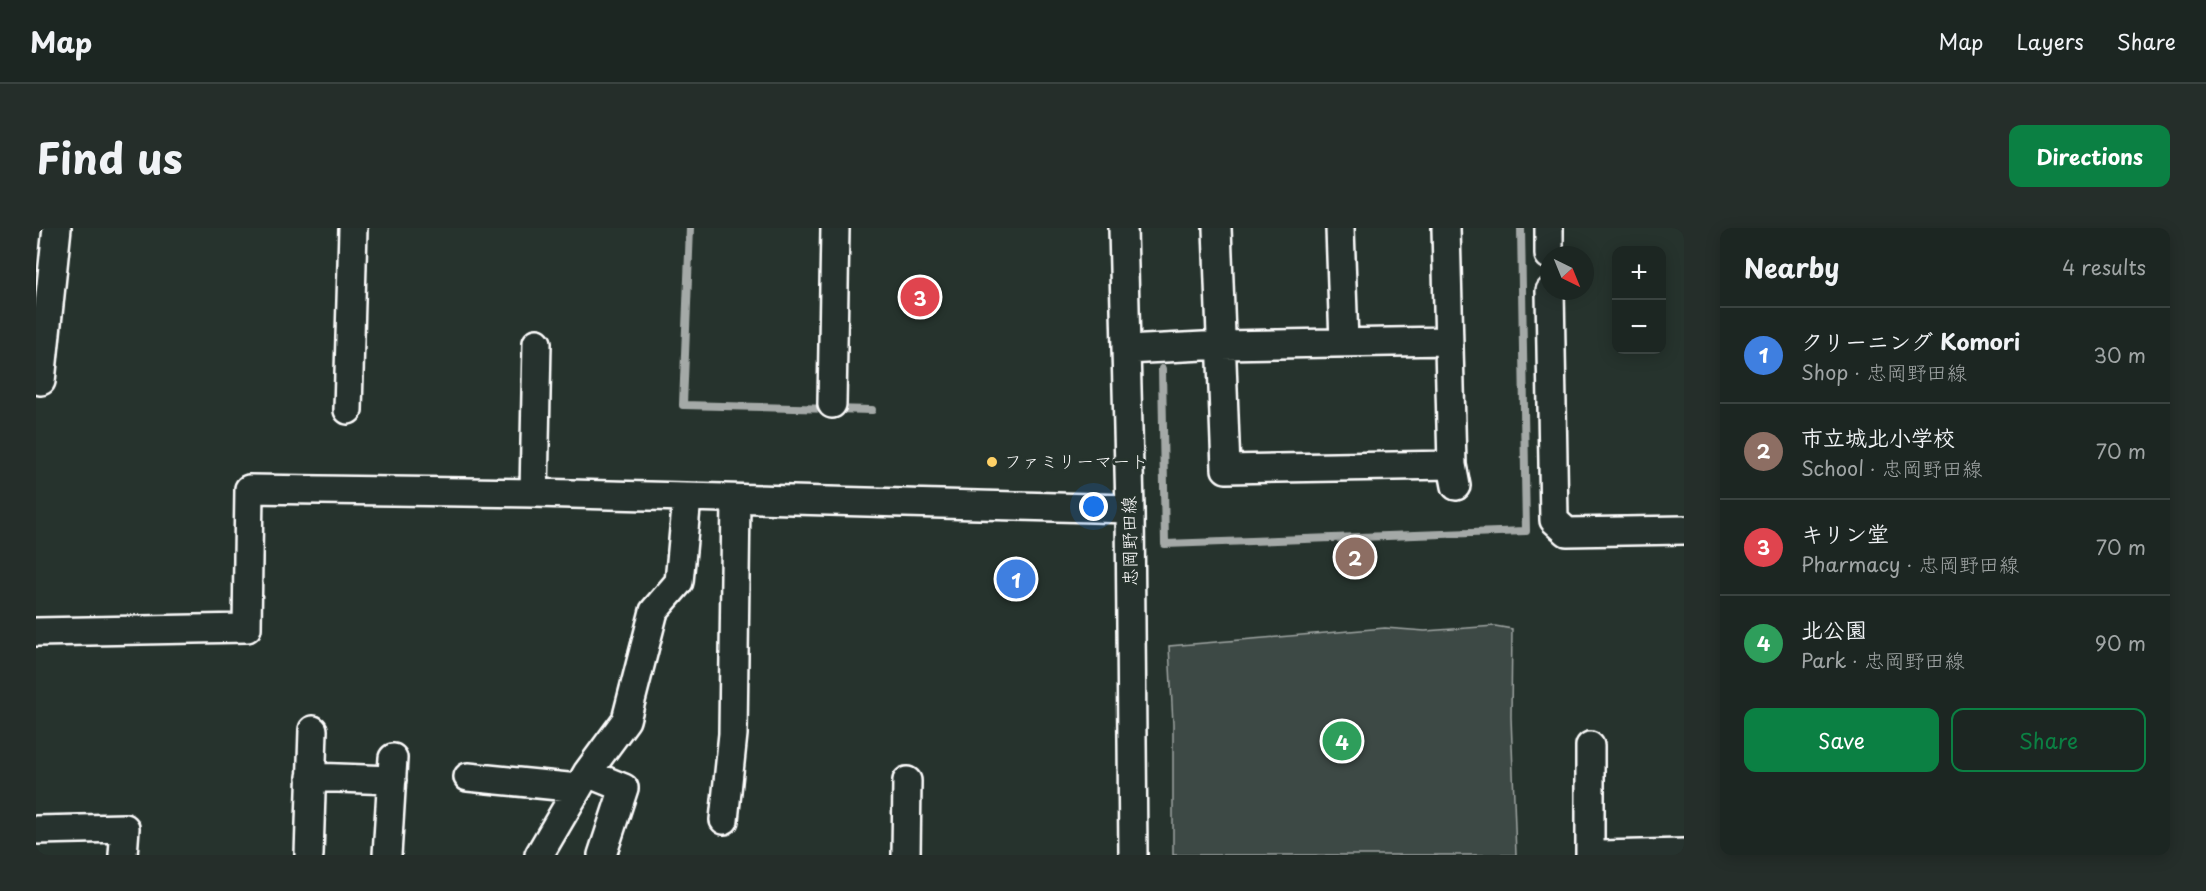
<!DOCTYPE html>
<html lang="en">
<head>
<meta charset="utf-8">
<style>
  :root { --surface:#1c2622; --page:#252e2a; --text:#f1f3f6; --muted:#a0a5a5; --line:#3a4340; --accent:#0b8043 }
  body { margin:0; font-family:"Playpen Sans","Klee One",sans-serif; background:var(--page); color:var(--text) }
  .controls { position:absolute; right:18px; top:18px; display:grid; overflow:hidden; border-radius:12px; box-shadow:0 3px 15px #0003 }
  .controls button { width:54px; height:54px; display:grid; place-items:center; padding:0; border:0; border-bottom:2px solid var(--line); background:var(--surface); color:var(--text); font:30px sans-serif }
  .compass { position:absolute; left:1504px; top:18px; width:54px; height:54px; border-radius:50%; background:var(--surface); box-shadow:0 3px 15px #0003; rotate:137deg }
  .you { position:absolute; left:1058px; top:279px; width:21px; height:21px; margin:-15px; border:4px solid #fff; border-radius:50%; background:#1a73e8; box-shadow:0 0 0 9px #1a73e833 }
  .badge { display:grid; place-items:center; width:39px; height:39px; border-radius:50%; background:var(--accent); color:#fff; font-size:20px; font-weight:700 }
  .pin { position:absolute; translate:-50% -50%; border:3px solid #fff; box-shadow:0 2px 6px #0006 }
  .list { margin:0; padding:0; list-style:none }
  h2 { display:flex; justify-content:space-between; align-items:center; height:78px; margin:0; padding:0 24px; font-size:26px }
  h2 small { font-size:20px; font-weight:400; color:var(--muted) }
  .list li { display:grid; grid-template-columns:39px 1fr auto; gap:18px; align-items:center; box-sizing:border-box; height:96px; padding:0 24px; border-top:2px solid var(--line) }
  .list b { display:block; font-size:22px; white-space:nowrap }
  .list p { margin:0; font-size:20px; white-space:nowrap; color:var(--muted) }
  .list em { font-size:20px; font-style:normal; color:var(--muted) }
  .actions { display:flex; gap:12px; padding:18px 24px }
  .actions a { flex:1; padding:14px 0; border:2px solid var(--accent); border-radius:12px; text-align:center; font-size:21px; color:var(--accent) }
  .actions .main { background:var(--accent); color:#fff }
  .map { position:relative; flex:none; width:1648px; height:627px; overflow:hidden; border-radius:12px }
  header { display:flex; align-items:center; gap:36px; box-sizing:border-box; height:84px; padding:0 30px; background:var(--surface); border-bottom:2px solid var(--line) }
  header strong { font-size:28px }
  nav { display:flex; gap:33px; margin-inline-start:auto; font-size:21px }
  .intro { display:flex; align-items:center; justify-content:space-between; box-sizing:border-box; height:144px; padding:0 36px }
  h1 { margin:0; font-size:42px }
  .button { padding:15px 27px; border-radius:12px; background:var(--accent); color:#fff; font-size:21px; font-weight:700 }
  main { display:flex; gap:36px; padding:0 36px }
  aside { flex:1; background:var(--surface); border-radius:12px; box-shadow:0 3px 15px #0003 }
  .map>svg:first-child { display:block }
  .green { fill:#3e4944; stroke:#9ea4a2; stroke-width:1.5 }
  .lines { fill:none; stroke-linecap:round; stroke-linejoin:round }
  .stream { stroke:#a4a9a7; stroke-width:8 }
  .minor-casing { stroke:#fff; stroke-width:32 }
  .minor { stroke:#26332d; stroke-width:27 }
  .poi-dot { fill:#ffd166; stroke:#26332d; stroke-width:2 }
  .labels { text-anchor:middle; stroke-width:6; stroke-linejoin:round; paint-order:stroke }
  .poi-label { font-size:18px; fill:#fff; stroke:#26332d; text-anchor:start }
  .street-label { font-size:18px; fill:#fff; stroke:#26332d }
</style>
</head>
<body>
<header>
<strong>Map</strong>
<nav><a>Map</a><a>Layers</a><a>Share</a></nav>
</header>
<div class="intro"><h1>Find us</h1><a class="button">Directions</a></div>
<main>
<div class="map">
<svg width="1648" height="627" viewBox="0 0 1648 627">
  <rect width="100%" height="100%" fill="#26332d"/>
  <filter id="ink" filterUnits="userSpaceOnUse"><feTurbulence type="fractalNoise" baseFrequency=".0167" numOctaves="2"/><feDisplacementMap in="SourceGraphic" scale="12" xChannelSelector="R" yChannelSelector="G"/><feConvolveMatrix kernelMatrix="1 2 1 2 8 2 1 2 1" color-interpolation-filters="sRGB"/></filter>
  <g filter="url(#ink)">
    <path class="green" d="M 1459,398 L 1476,401 L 1475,489 L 1480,627 L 1137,627 L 1137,496 L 1133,418 L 1349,400 L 1389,403 Z"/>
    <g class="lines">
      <path class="stream" d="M 654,0 L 647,177 L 836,182
        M 1126,141 L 1129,316 L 1490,303 L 1485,0"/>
      <defs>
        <path id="minor" d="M 1087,0 L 1094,281 L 1097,627
          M 1181,0 L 1190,241 L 1416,237
          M 1304,0 L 1308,114
          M 1410,0 L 1416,237 L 1420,258
          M 1513,0 L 1513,27
          M 1514,63 L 1518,292 L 1531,304 L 1648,302
          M 1090,122 L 1187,117 L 1412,113
          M 0,152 L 5,153 L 21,0
          M 796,176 L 799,0
          M 312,182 L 317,0
          M 498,265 L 501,115
          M 0,404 L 211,400 L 213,261 L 498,265 L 1094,281
          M 1554,518 L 1554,627
          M 551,545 L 588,560 L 566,627
          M 275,549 L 356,552
          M 432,549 L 542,560
          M 688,592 L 697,506 L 700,271
          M 0,602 L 89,600 L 87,627
          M 273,627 L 277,502
          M 351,627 L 357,530
          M 503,627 L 551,545 L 590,492 L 618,383 L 643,354 L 651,270
          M 870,627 L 871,553
          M 1564,627 L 1648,625"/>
      </defs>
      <use href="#minor" class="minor-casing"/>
      <use href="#minor" class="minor"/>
    </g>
  </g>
  <circle class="poi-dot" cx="956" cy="234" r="6"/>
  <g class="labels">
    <g class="poi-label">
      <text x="968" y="240">ファミリーマート</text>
    </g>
    <g class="street-label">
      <text transform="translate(1094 313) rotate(-91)" y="6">忠岡野田線</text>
    </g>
  </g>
</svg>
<div class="controls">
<button>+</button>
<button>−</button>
</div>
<svg class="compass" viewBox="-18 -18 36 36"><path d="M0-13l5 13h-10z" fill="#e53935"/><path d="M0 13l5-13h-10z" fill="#a0a5a5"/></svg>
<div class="you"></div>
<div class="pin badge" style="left:980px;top:351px;background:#3f7fe0">1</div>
<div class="pin badge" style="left:1319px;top:329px;background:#8d6e63">2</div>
<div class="pin badge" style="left:884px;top:69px;background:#e0444e">3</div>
<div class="pin badge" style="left:1306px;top:513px;background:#2e9e5b">4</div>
</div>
<aside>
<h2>Nearby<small>4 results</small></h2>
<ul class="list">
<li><span class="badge" style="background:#3f7fe0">1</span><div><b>クリーニング Komori</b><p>Shop · 忠岡野田線</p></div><em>30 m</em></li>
<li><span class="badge" style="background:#8d6e63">2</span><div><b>市立城北小学校</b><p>School · 忠岡野田線</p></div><em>70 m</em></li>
<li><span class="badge" style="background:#e0444e">3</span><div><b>キリン堂</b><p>Pharmacy · 忠岡野田線</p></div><em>70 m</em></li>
<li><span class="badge" style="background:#2e9e5b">4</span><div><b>北公園</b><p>Park · 忠岡野田線</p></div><em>90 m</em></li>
</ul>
<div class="actions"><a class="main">Save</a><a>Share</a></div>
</aside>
</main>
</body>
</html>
